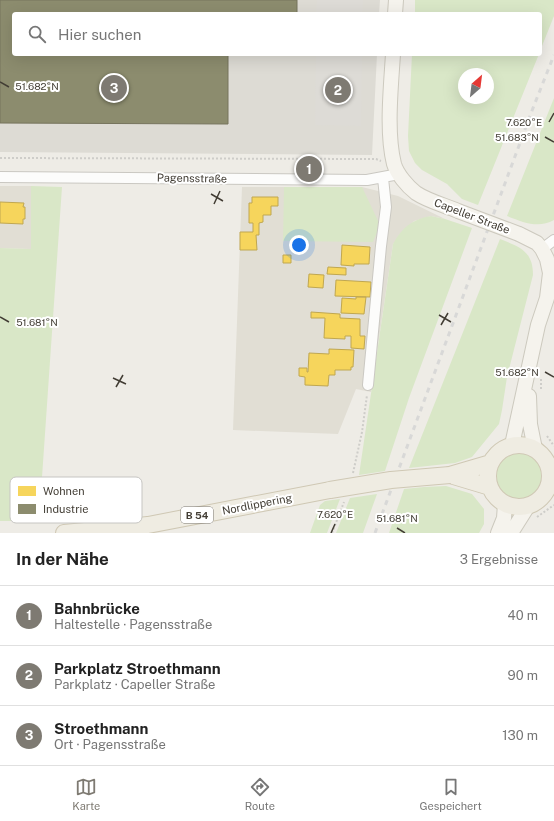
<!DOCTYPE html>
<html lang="de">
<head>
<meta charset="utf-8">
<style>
  :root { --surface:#fff; --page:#f2f2f2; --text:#222; --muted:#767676; --line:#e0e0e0; --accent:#7e7a72 }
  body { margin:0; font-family:"Public Sans",sans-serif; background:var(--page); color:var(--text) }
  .compass { position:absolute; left:458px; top:68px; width:36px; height:36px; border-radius:50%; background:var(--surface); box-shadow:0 4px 16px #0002; rotate:28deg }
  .you { position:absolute; left:299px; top:245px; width:14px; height:14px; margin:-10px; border:3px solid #fff; border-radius:50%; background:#1a73e8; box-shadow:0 0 0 6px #1a73e833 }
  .badge { display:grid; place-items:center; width:26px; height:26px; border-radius:50%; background:var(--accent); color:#fff; font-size:13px; font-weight:700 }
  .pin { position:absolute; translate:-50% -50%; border:2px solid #fff; box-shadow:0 1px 4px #0006 }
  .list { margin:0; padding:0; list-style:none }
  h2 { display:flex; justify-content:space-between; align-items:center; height:52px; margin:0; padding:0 16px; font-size:17px }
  h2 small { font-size:13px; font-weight:400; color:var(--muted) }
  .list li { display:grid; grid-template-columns:26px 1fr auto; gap:12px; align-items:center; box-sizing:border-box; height:60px; padding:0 16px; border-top:1px solid var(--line) }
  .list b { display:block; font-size:15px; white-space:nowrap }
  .list p { margin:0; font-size:13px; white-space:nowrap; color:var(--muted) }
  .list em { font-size:13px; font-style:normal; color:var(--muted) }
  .icon { flex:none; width:22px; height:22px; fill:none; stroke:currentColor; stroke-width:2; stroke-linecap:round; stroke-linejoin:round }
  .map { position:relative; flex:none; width:554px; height:533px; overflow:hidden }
  .search { position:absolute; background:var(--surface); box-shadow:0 4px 16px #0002; left:12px; right:12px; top:12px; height:44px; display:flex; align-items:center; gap:10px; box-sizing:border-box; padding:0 14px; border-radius:4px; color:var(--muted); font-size:15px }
  .sheet { height:232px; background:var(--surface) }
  nav { display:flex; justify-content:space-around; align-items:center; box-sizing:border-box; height:56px; border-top:1px solid var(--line); background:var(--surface); font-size:11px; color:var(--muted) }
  nav a { display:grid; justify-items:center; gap:2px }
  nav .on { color:var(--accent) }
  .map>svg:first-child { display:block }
  .residential { fill:#e1ded4 }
  .industrial { fill:#dddbd4 }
  .green { fill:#d9e7c7; fill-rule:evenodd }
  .parking { fill:#dddbd6 }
  .homes { fill:#f6d55c; stroke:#c0a750 }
  .industry { fill:#8c8c6e; stroke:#76745d }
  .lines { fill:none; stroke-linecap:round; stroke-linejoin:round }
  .street-casing { stroke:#cac8c2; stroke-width:12 }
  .secondary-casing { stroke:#ccc9be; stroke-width:16 }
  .primary-casing { stroke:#cfc8b4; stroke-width:18 }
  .path { stroke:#cecdc9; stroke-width:2; stroke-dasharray:2 2; stroke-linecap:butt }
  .street { stroke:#fcfcfb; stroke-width:10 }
  .secondary { stroke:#f5f3ed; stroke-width:14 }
  .primary { stroke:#efece2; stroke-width:16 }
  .rail { stroke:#d8d8d7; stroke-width:3; stroke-dasharray:5 5; stroke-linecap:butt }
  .secondary-bridge-casing { stroke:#ccc9be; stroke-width:16; stroke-linecap:butt }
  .primary-bridge-casing { stroke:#cfc8b4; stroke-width:18; stroke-linecap:butt }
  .secondary-bridge { stroke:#f5f3ed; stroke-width:14 }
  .primary-bridge { stroke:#efece2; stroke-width:16 }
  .ticks { fill:none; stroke:#423d34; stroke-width:1.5 }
  .labels { text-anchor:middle; stroke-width:4; stroke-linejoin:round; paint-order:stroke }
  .shield { fill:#fff; stroke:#7b7771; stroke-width:1 }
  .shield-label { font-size:10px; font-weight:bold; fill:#423d34 }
  .street-label { font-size:11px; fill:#423d34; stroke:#fff }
  .key { fill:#fff; stroke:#c6c5c2; stroke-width:1 }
  .key-label { font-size:11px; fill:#423d34 }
  .ticks-label { font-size:10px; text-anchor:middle; fill:#423d34; stroke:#fff; stroke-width:4; stroke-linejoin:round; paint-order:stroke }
</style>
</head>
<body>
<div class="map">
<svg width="554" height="533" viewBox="0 0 554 533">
  <rect width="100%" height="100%" fill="#eeece6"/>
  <path class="residential" d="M 0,186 L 31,186 L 31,249 L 0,248 Z
    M 242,187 L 362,187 L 398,196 L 445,219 L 431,216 L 414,221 L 393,244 L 371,392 L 356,389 L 338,434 L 233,430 Z"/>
  <path class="industrial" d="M 0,0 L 380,0 L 379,14 L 14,14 L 14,54 L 377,54 L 372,155 L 0,152 Z"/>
  <path class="green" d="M 415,0 L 554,0 L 554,16 L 540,51 L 540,14 L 415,14 Z
    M 412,54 L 539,54 L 478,205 L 462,199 L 447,184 L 422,170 L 415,163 L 409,151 L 408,136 ZM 464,74 L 488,74 L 488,98 L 464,98 Z
    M 554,98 L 554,220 C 538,229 523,222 507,216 Z
    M 31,186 L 62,187 L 39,521 L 0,521 L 0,248 L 31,249 Z
    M 284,187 L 362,187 L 380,225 L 373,242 L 283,241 Z
    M 431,216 L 445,219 L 472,228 L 409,398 L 385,471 L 359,475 L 393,244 C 402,227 413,219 431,216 Z
    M 500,239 C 520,247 533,251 533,275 L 507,377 L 502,410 L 499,424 L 472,457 L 455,463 L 409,468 Z
    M494 475a24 24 0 1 1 48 0a24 24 0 1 1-48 0Z
    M 446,486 L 472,494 L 484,509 L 484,524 L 479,533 L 389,533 L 404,489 L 424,487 Z
    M 377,494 L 363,533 L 336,533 L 350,498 Z
    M 340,499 L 327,533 L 310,533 L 320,505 L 325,501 Z"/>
  <path class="parking" d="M 317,0 L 363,0 L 362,14 L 316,14 Z
    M 316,54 L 362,54 L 361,126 L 315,125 Z"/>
  <path class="homes" d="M 252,197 L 278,197 L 278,206 L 271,206 L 271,215 L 263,215 L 263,222 L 259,223 L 259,235 L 256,235 L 257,250 L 240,250 L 240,232 L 253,232 L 253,223 L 249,223 L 249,203 L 252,203 Z
    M 0,202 L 24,203 L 23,207 L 25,207 L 25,219 L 23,219 L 23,224 L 0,223 Z
    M 342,245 L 370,247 L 369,264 L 354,264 L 354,266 L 341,265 Z
    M 283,255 L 291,255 L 291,263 L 283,263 Z
    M 328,267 L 346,268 L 346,275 L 327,274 Z
    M 309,274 L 324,275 L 323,288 L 308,287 Z
    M 336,280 L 371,282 L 370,297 L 335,296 Z
    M 356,297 L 366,297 L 364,314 L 341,313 L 342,298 L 356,299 Z
    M 311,312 L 340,314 L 340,318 L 360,319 L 360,336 L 365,336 L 364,349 L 351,348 L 351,336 L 345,336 L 345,339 L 324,338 L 325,318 L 311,318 Z
    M 329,349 L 354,350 L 353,367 L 351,367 L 351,370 L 335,370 L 335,375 L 329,375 L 328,386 L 305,385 L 305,377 L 299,376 L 299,368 L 307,368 L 307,372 L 308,372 L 309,353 L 329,354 Z"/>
  <path class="industry" d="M 0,0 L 297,0 L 297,14 L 14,14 L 14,54 L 228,54 L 228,124 L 0,123 Z"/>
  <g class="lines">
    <defs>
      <path id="street" d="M 0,177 L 367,180 L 399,174
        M 542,249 L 554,240
        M 368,385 L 381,246 L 386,207 L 383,178"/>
      <path id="secondary" d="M 395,14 L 396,0
        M 393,54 C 391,87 386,132 394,164 C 397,174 407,186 416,193 C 428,201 444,205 458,211
        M 529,396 L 530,424 L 535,449
        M 512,445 L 538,325 L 547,298 L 550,273 L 547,259 L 542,249 L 537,243 L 519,234
        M 498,533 L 504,518 L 505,504
        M 511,533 L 528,506"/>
      <path id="primary" d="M488 476a31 31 0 1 1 62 0a31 31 0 1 1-62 0Z
        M 450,475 L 491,463
        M 450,475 L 490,487
        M 64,533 L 148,525 L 330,490"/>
    </defs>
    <use href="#street" class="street-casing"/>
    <use href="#secondary" class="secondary-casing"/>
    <use href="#primary" class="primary-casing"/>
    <path class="path" d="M 0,158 L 376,159 L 381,161
      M 541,389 L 541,379
      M 547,436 L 554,446
      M 353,473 L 362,432 L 367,395
      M 537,517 L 554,505
      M 332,533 L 344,502"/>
    <use href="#street" class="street"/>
    <use href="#secondary" class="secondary"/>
    <use href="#primary" class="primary"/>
    <path class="rail" d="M 375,533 L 533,108 L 554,55"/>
    <defs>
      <path id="secondary-bridge" d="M 458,211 L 519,234"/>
      <path id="primary-bridge" d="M 330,490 L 391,480 L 450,475"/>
    </defs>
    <use href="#secondary-bridge" class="secondary-bridge-casing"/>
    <use href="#primary-bridge" class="primary-bridge-casing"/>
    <use href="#secondary-bridge" class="secondary-bridge"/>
    <use href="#primary-bridge" class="primary-bridge"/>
  </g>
  <path class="ticks" d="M 0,82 L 9,87M 549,122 L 554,113M 545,137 L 554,142M 211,194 L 223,201M 214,204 L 220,191M 439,315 L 451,322M 0,317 L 9,322M 441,325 L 448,313M 545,372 L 554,377M 113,378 L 126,384M 116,387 L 123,375M 397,528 L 405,533M 331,533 L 335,524"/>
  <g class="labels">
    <rect class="shield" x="181" y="507" width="32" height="16" rx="3"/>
    <g class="shield-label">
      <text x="197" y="519">B 54</text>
    </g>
    <g class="street-label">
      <text transform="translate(192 178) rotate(1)" y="4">Pagensstraße</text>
      <text transform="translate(472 216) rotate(21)" y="4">Capeller Straße</text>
      <text transform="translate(257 504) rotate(-11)" y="4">Nordlippering</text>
    </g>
  </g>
  <rect x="10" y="477" width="132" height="46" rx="6" class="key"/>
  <rect x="18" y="486" width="18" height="10" fill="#f6d55c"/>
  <rect x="18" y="504" width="18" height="10" fill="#8c8c6e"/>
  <g class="key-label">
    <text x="43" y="495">Wohnen</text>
    <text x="43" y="513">Industrie</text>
  </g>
  <g class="ticks-label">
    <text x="37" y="90">51.682°N</text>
    <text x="524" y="126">7.620°E</text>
    <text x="517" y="141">51.683°N</text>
    <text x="37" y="326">51.681°N</text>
    <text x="517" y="376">51.682°N</text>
    <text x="335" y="518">7.620°E</text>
    <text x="397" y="522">51.681°N</text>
  </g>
</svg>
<svg class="compass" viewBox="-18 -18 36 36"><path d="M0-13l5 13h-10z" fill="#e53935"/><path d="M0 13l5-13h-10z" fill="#767676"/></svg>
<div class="you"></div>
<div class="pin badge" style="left:309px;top:169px">1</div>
<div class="pin badge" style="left:338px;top:90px">2</div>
<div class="pin badge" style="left:114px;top:88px">3</div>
<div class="search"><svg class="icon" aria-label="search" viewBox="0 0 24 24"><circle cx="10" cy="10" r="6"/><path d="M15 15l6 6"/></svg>Hier suchen</div>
</div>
<section class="sheet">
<h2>In der Nähe<small>3 Ergebnisse</small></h2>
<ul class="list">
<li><span class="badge">1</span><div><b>Bahnbrücke</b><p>Haltestelle · Pagensstraße</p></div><em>40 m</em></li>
<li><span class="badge">2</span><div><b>Parkplatz Stroethmann</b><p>Parkplatz · Capeller Straße</p></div><em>90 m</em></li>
<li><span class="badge">3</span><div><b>Stroethmann</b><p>Ort · Pagensstraße</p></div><em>130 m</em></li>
</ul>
</section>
<nav>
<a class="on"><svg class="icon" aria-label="map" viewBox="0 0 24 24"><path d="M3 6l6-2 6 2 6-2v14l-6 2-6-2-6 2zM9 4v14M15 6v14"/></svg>Karte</a>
<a><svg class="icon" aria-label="directions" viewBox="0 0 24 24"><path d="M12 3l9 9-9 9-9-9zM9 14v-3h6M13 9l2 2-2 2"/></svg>Route</a>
<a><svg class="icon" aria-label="saved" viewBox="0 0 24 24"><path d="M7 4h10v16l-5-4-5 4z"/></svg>Gespeichert</a>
</nav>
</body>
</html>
